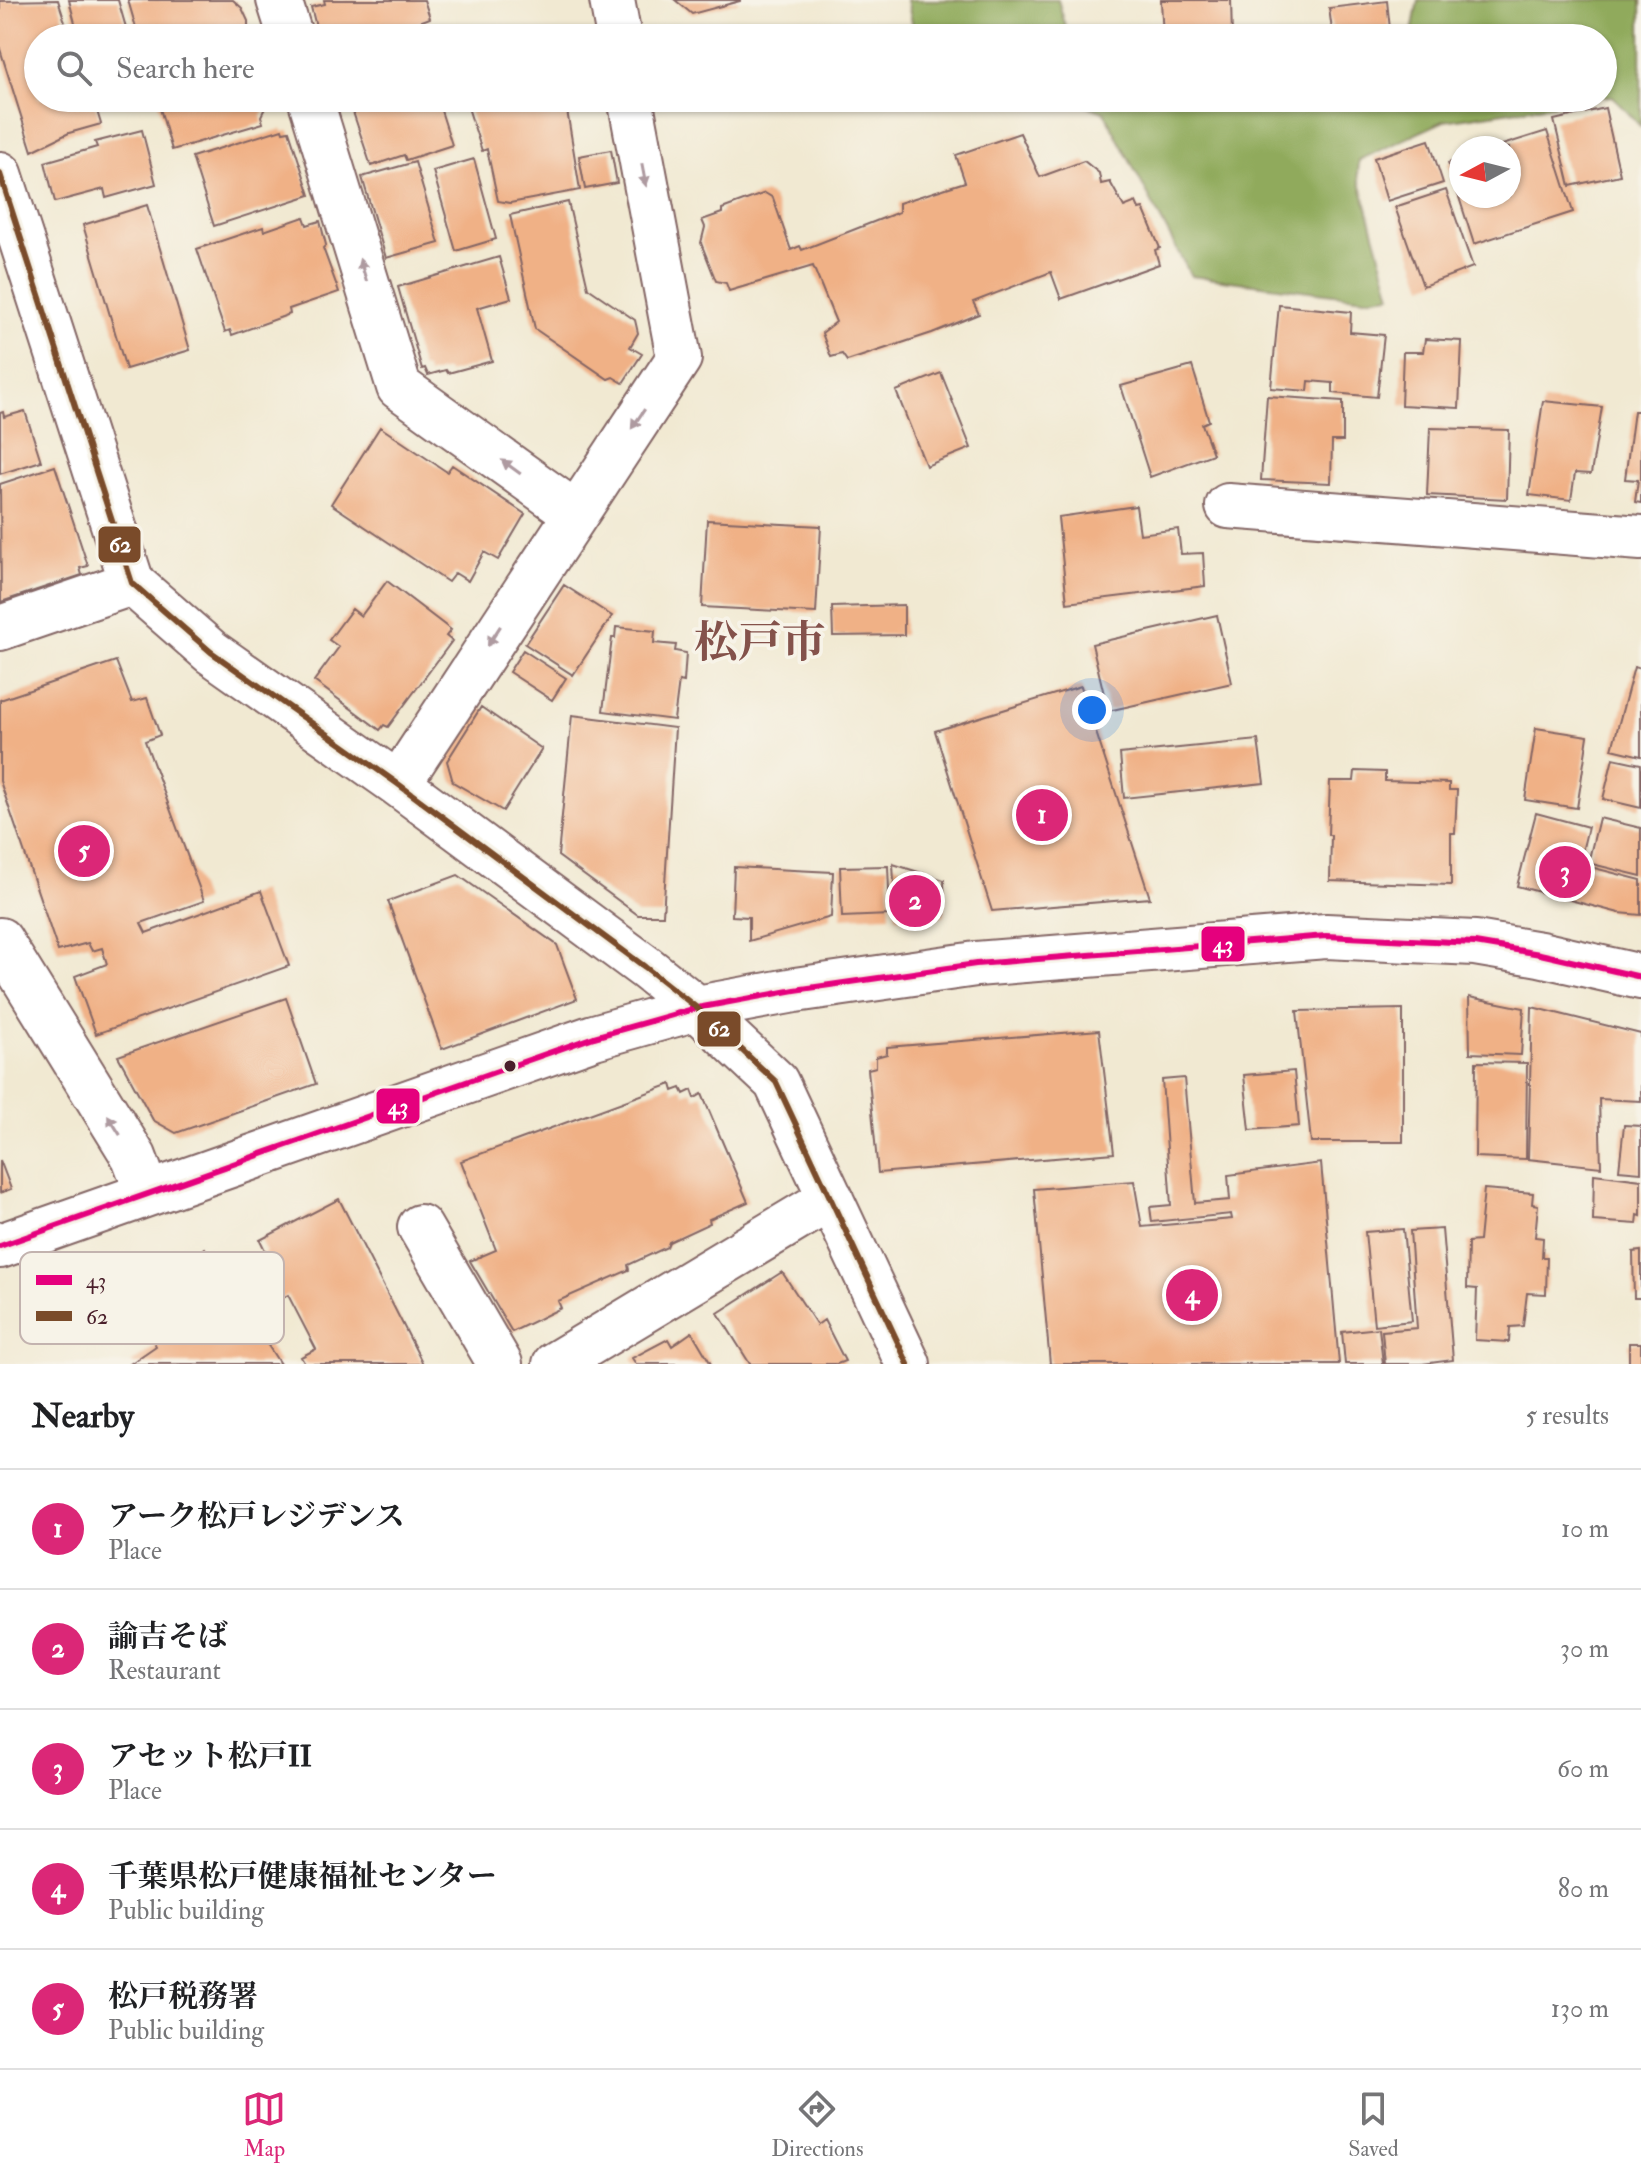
<!DOCTYPE html>
<html lang="en">
<head>
<meta charset="utf-8">
<style>
  :root { --surface:#fff; --page:#f2f2f2; --text:#202124; --muted:#757577; --line:#e0e0e0; --accent:#db2777 }
  body { margin:0; font-family:"IM FELL Double Pica","Noto Serif JP",serif; background:var(--page); color:var(--text) }
  .compass { position:absolute; left:1449px; top:136px; width:72px; height:72px; border-radius:50%; background:var(--surface); box-shadow:0 2px 6px #0004; rotate:263deg }
  .you { position:absolute; left:1092px; top:710px; width:28px; height:28px; margin:-20px; border:6px solid #fff; border-radius:50%; background:#1a73e8; box-shadow:0 0 0 12px #1a73e833 }
  .badge { display:grid; place-items:center; width:52px; height:52px; border-radius:50%; background:var(--accent); color:#fff; font-size:26px; font-weight:700 }
  .pin { position:absolute; translate:-50% -50%; border:4px solid #fff; box-shadow:0 2px 8px #0006 }
  .list { margin:0; padding:0; list-style:none }
  h2 { display:flex; justify-content:space-between; align-items:center; height:104px; margin:0; padding:0 32px; font-size:34px }
  h2 small { font-size:26px; font-weight:400; color:var(--muted) }
  .list li { display:grid; grid-template-columns:52px 1fr auto; gap:24px; align-items:center; box-sizing:border-box; height:120px; padding:0 32px; border-top:2px solid var(--line) }
  .list b { display:block; font-size:30px; white-space:nowrap }
  .list p { margin:0; font-size:26px; white-space:nowrap; color:var(--muted) }
  .list em { font-size:26px; font-style:normal; color:var(--muted) }
  .icon { flex:none; width:44px; height:44px; fill:none; stroke:currentColor; stroke-width:2; stroke-linecap:round; stroke-linejoin:round }
  .map { position:relative; flex:none; width:1641px; height:1364px; overflow:hidden }
  .search { position:absolute; background:var(--surface); box-shadow:0 2px 6px #0004; left:24px; right:24px; top:24px; height:88px; display:flex; align-items:center; gap:20px; box-sizing:border-box; padding:0 28px; border-radius:44px; color:var(--muted); font-size:30px }
  .sheet { height:704px; background:var(--surface) }
  nav { display:flex; justify-content:space-around; align-items:center; box-sizing:border-box; height:112px; border-top:2px solid var(--line); background:var(--surface); font-size:22px; color:var(--muted) }
  nav a { display:grid; justify-items:center; gap:4px }
  nav .on { color:var(--accent) }
  .map>svg:first-child { display:block }
  .forest { fill:#90aa5b; stroke:#6d6443; stroke-width:2 }
  .building { fill:#f0b186 }
  .lines { fill:none; stroke-linecap:round; stroke-linejoin:round }
  .minor-casing { stroke:#846665; stroke-width:48 }
  .minor { stroke:#fff; stroke-width:44 }
  .bus-1-casing { stroke:#f7f3e8; stroke-width:12 }
  .bus-2-casing { stroke:#f7f3e8; stroke-width:12 }
  .bus-1 { stroke:#e5007d; stroke-width:6 }
  .bus-2 { stroke:#7a4b2a; stroke-width:6 }
  .oneway { fill:#ae9aa0 }
  .bus-dot { fill:#4a1f2b; stroke:#f7f3e8; stroke-width:3 }
  .labels { text-anchor:middle; stroke-width:7; stroke-linejoin:round; paint-order:stroke }
  .town-label { font-size:44px; font-weight:bold; fill:#84524b; stroke:#f7f3e8 }
  .key { fill:#f7f3e8; stroke:#c3b3af; stroke-width:2 }
  .key-label { font-size:22px; fill:#4a1f2b }
  .line-badge { stroke:#f7f3e8; stroke-width:3 }
  .badge-label { font-size:22px; text-anchor:middle; font-weight:bold; fill:#fff }
</style>
</head>
<body>
<div class="map">
<svg width="1641" height="1364" viewBox="0 0 1641 1364">
  <rect width="100%" height="100%" fill="#f7f3e8"/>
  <filter id="ink" filterUnits="userSpaceOnUse"><feTurbulence type="fractalNoise" baseFrequency=".0125" numOctaves="2"/><feDisplacementMap in="SourceGraphic" scale="16" xChannelSelector="R" yChannelSelector="G"/><feConvolveMatrix kernelMatrix="1 2 1 2 8 2 1 2 1" color-interpolation-filters="sRGB"/></filter>
  <filter id="wash" filterUnits="userSpaceOnUse"><feTurbulence type="fractalNoise" baseFrequency=".006" numOctaves="4" result="noise"/><feDisplacementMap in="SourceGraphic" scale="32" xChannelSelector="R" yChannelSelector="G"/><feGaussianBlur stdDeviation="1.8" result="paint"/><feColorMatrix in="noise" values="0 0 0 0 0 0 0 0 0 0 0 0 0 0 0 0 0 1.4 0 .05"/><feComposite in="paint" operator="in"/></filter>
  <g filter="url(#wash)">
    <rect width="100%" height="100%" fill="#f1e9d2"/>
    <path class="forest" d="M 907,0 L 1058,0 L 1069,38 L 920,38 L 914,31 Z
      M 1418,0 L 1641,0 L 1641,127 L 1613,96 L 1603,97 L 1603,38 L 1411,38 Z
      M 1064,98 L 1598,98 L 1444,121 L 1359,160 L 1358,175 L 1391,295 L 1365,298 L 1191,276 L 1104,112 Z"/>
    <g id="blocks">
      <path class="building" d="M 58,0 L 70,38 L 38,38 L 38,98 L 93,98 L 101,124 L 69,133 L 32,151 L 0,49 L 0,1 Z
        M 69,0 L 118,0 L 129,38 L 79,38 Z
        M 128,0 L 233,0 L 242,8 L 248,21 L 248,38 L 139,38 Z
        M 324,0 L 424,0 L 430,18 L 417,23 L 420,38 L 319,38 L 311,7 L 325,4 Z
        M 675,0 L 740,0 L 740,1 L 692,14 Z
        M 1161,0 L 1231,0 L 1232,38 L 1163,38 Z
        M 1387,1 L 1391,38 L 1333,38 L 1329,8 Z
        M 157,98 L 264,98 L 265,108 L 261,116 L 263,123 L 172,150 Z
        M 396,98 L 437,98 L 452,145 L 406,160 L 404,155 L 371,166 L 353,112 Z
        M 465,98 L 565,98 L 580,190 L 510,203 L 498,201 L 487,149 L 482,151 Z
        M 1605,108 L 1620,175 L 1570,186 L 1554,120 Z
        M 282,129 L 283,132 L 289,131 L 310,195 L 214,226 L 192,157 Z
        M 142,130 L 156,184 L 106,198 L 104,189 L 55,202 L 45,162 L 97,147 L 95,142 Z
        M 1547,131 L 1573,212 L 1474,244 L 1448,163 L 1461,159 L 1461,196 L 1509,196 L 1509,148 L 1496,147 Z
        M 1020,133 L 1040,177 L 1084,161 L 1099,173 L 1101,184 L 1110,182 L 1124,207 L 1136,202 L 1139,209 L 1143,208 L 1160,248 L 1155,250 L 1159,264 L 1061,299 L 1051,272 L 973,302 L 979,314 L 932,333 L 847,361 L 842,354 L 831,357 L 822,333 L 836,322 L 813,266 L 729,291 L 726,283 L 716,281 L 701,243 L 705,227 L 702,220 L 722,213 L 722,209 L 765,193 L 773,198 L 791,250 L 800,246 L 802,250 L 899,212 L 899,203 L 965,182 L 956,155 Z
        M 1429,140 L 1443,183 L 1387,201 L 1374,158 Z
        M 611,150 L 617,183 L 585,189 L 579,156 Z
        M 474,159 L 496,239 L 456,251 L 433,171 Z
        M 415,162 L 439,243 L 386,258 L 362,177 Z
        M 1446,190 L 1473,267 L 1423,286 L 1395,207 Z
        M 568,202 L 588,288 L 635,320 L 638,333 L 630,347 L 642,354 L 623,383 L 613,377 L 608,379 L 535,329 L 510,215 Z
        M 147,205 L 190,350 L 126,369 L 83,225 Z
        M 304,217 L 307,225 L 320,221 L 326,245 L 323,248 L 339,292 L 289,309 L 290,314 L 232,335 L 230,330 L 225,332 L 197,249 L 263,227 L 264,231 Z
        M 499,257 L 511,298 L 477,308 L 492,361 L 448,373 L 446,370 L 428,375 L 425,368 L 422,369 L 398,287 Z
        M 1279,305 L 1351,312 L 1350,332 L 1384,335 L 1377,397 L 1333,393 L 1333,383 L 1309,381 L 1308,391 L 1271,388 Z
        M 1425,339 L 1462,341 L 1459,408 L 1401,405 L 1403,352 L 1423,352 Z
        M 1192,366 L 1209,421 L 1202,424 L 1213,454 L 1150,477 L 1121,386 Z
        M 941,373 L 971,448 L 926,466 L 896,391 Z
        M 1267,396 L 1343,401 L 1343,441 L 1332,441 L 1331,483 L 1261,480 Z
        M 1543,401 L 1602,407 L 1591,474 L 1575,473 L 1571,500 L 1529,495 Z
        M 25,411 L 41,461 L 0,474 L 0,413 L 3,412 L 4,417 Z
        M 1634,411 L 1641,411 L 1641,503 L 1635,502 L 1638,480 L 1625,479 Z
        M 380,427 L 447,472 L 452,465 L 525,514 L 498,560 L 484,552 L 468,581 L 455,573 L 448,582 L 331,504 Z
        M 1430,428 L 1509,430 L 1507,499 L 1427,495 Z
        M 55,466 L 88,566 L 80,568 L 82,575 L 1,602 L 0,484 Z
        M 1136,506 L 1140,534 L 1178,529 L 1181,554 L 1203,553 L 1205,586 L 1067,603 L 1058,517 Z
        M 707,520 L 821,526 L 816,613 L 702,607 Z
        M 387,581 L 451,630 L 446,636 L 452,641 L 388,727 L 384,725 L 380,730 L 314,681 L 339,647 L 329,640 L 352,609 L 361,616 Z
        M 564,585 L 612,616 L 573,675 L 525,644 Z
        M 904,605 L 904,635 L 833,636 L 832,607 Z
        M 1217,615 L 1232,683 L 1108,711 L 1092,644 Z
        M 616,627 L 655,631 L 654,643 L 676,645 L 675,651 L 686,653 L 684,682 L 679,681 L 674,720 L 603,711 L 612,638 L 615,638 Z
        M 523,650 L 566,678 L 552,700 L 509,672 Z
        M 116,661 L 132,702 L 147,698 L 160,735 L 145,741 L 204,901 L 141,923 L 146,933 L 261,891 L 289,966 L 96,1034 L 75,976 L 107,964 L 102,948 L 92,951 L 88,943 L 58,951 L 0,781 L 0,700 Z
        M 1634,667 L 1641,669 L 1641,756 L 1612,749 Z
        M 1081,686 L 1150,898 L 992,911 L 935,731 Z
        M 481,707 L 542,749 L 503,811 L 453,782 L 447,761 Z
        M 572,715 L 675,728 L 663,915 L 638,915 L 558,856 Z
        M 1536,728 L 1588,736 L 1577,808 L 1525,800 Z
        M 1258,740 L 1264,783 L 1124,798 L 1120,754 Z
        M 1613,758 L 1641,764 L 1641,808 L 1603,799 Z
        M 1355,771 L 1385,772 L 1385,781 L 1449,783 L 1449,790 L 1457,790 L 1455,833 L 1451,833 L 1451,885 L 1330,881 L 1331,835 L 1328,835 L 1330,781 L 1354,781 Z
        M 1536,813 L 1588,827 L 1579,864 L 1641,880 L 1641,915 L 1619,913 L 1517,886 Z
        M 1599,818 L 1641,828 L 1641,876 L 1588,863 Z
        M 893,864 L 944,880 L 945,916 L 896,917 Z
        M 888,866 L 890,915 L 842,917 L 840,867 Z
        M 734,867 L 833,872 L 831,917 L 749,941 L 749,917 L 732,916 Z
        M 458,875 L 557,945 L 577,999 L 442,1049 L 388,901 Z
        M 1469,997 L 1524,1008 L 1521,1055 L 1470,1053 Z
        M 286,998 L 316,1084 L 176,1133 L 153,1120 L 118,1056 Z
        M 1532,1007 L 1641,1034 L 1641,1101 L 1599,1099 L 1601,1167 L 1528,1159 Z
        M 1403,1009 L 1403,1142 L 1311,1142 L 1297,1011 Z
        M 1099,1030 L 1114,1153 L 878,1173 L 868,1069 L 876,1067 L 876,1057 L 887,1054 L 887,1047 Z
        M 1476,1062 L 1527,1063 L 1526,1159 L 1475,1157 Z
        M 1294,1071 L 1299,1126 L 1250,1130 L 1244,1075 Z
        M 1184,1078 L 1195,1203 L 1230,1200 L 1228,1175 L 1321,1163 L 1339,1364 L 1050,1364 L 1034,1189 L 1134,1181 L 1142,1227 L 1232,1219 L 1231,1214 L 1152,1222 L 1150,1207 L 1171,1205 L 1162,1080 Z
        M 671,1084 L 673,1091 L 681,1088 L 684,1094 L 692,1090 L 695,1098 L 702,1094 L 748,1202 L 709,1219 L 710,1223 L 669,1242 L 667,1247 L 628,1265 L 629,1270 L 558,1301 L 561,1308 L 512,1332 L 470,1261 L 496,1250 L 461,1161 Z
        M 1624,1125 L 1641,1126 L 1641,1172 L 1619,1170 Z
        M 0,1160 L 11,1189 L 0,1193 Z
        M 1594,1174 L 1641,1180 L 1641,1216 L 1638,1215 L 1637,1224 L 1593,1221 Z
        M 1484,1189 L 1533,1193 L 1532,1204 L 1538,1205 L 1535,1237 L 1543,1238 L 1542,1257 L 1547,1257 L 1546,1294 L 1527,1293 L 1523,1326 L 1510,1327 L 1509,1342 L 1475,1340 L 1477,1289 L 1467,1288 L 1468,1242 L 1479,1241 Z
        M 339,1199 L 423,1364 L 305,1364 L 301,1357 L 316,1349 L 288,1295 L 273,1303 L 251,1260 L 266,1252 L 260,1240 Z
        M 1403,1229 L 1412,1321 L 1374,1325 L 1365,1232 Z
        M 1442,1229 L 1453,1360 L 1422,1364 L 1385,1364 L 1382,1331 L 1417,1328 L 1410,1231 Z
        M 205,1248 L 280,1364 L 130,1364 L 156,1346 L 137,1309 Z
        M 1641,1251 L 1641,1298 L 1634,1298 L 1633,1252 Z
        M 782,1272 L 817,1325 L 824,1320 L 845,1361 L 837,1364 L 750,1364 L 718,1313 Z
        M 1379,1328 L 1383,1364 L 1345,1364 L 1342,1332 Z
        M 692,1332 L 711,1364 L 636,1364 L 632,1358 L 668,1339 L 672,1346 Z
        M 1629,1343 L 1641,1343 L 1641,1364 L 1629,1364 Z"/>
    </g>
  </g>
  <g filter="url(#ink)">
    <use href="#blocks" fill-opacity="0" stroke="#846665" stroke-width="2"/>
    <g class="lines">
      <defs>
        <path id="minor" d="M 279,0 L 291,38
          M 612,0 L 619,38
          M 310,98 L 399,387 L 575,513
          M 0,174 L 132,583 L 211,652 L 398,784 L 645,967 L 697,1008 L 776,1082 L 908,1364
          M 1228,506 L 1641,538
          M 0,628 L 132,583
          M 398,784 L 679,358 L 630,98
          M 0,940 L 134,1157 L 148,1194
          M 420,1227 L 500,1364
          M 0,1246 L 594,1037 L 697,1008 L 795,990 L 976,964 L 1326,936 L 1475,943 L 1540,954 L 1641,977
          M 555,1364 L 831,1198"/>
      </defs>
      <use href="#minor" class="minor-casing"/>
      <use href="#minor" class="minor"/>
      <defs>
        <path id="bus-1" d="M 0,1246 L 594,1037 L 697,1008 L 795,990 L 976,964 L 1326,936 L 1475,943 L 1540,954 L 1641,977"/>
        <path id="bus-2" d="M 0,174 L 132,583 L 211,652 L 398,784 L 645,967 L 697,1008 L 776,1082 L 908,1364"/>
      </defs>
      <use href="#bus-1" class="bus-1-casing"/>
      <use href="#bus-2" class="bus-2-casing"/>
      <use href="#bus-1" class="bus-1"/>
      <use href="#bus-2" class="bus-2"/>
    </g>
    <defs><path id="oneway-solid" d="M-6-.8H1V-3.2L6.5 0L1 3.2V.8H-6Z" transform="scale(2)"/></defs>
    <g class="oneway">
      <use href="#oneway-solid" transform="translate(644 175) rotate(79)"/>
      <use href="#oneway-solid" transform="translate(363 270) rotate(-107)"/>
      <use href="#oneway-solid" transform="translate(638 419) rotate(124)"/>
      <use href="#oneway-solid" transform="translate(511 467) rotate(-144)"/>
      <use href="#oneway-solid" transform="translate(494 636) rotate(123)"/>
      <use href="#oneway-solid" transform="translate(114 1125) rotate(-122)"/>
    </g>
  </g>
  <circle class="bus-dot" cx="510" cy="1066" r="7"/>
  <g class="labels">
    <g class="town-label">
      <text x="760" y="657">松戸市</text>
    </g>
  </g>
  <rect x="20" y="1252" width="264" height="92" rx="12" class="key"/>
  <rect x="36" y="1275" width="36" height="10" fill="#e5007d"/>
  <rect x="36" y="1311" width="36" height="10" fill="#7a4b2a"/>
  <g class="key-label">
    <text x="86" y="1288">43</text>
    <text x="86" y="1324">62</text>
  </g>
  <g class="line-badge">
    <rect x="97" y="525" width="45" height="39" rx="8" fill="#7a4b2a"/>
    <rect x="1200" y="925" width="46" height="38" rx="8" fill="#e5007d"/>
    <rect x="696" y="1010" width="46" height="38" rx="8" fill="#7a4b2a"/>
    <rect x="375" y="1087" width="46" height="38" rx="8" fill="#e5007d"/>
  </g>
  <g class="badge-label">
    <text x="120" y="552">62</text>
    <text x="1223" y="952">43</text>
    <text x="719" y="1036">62</text>
    <text x="398" y="1114">43</text>
  </g>
</svg>
<svg class="compass" viewBox="-18 -18 36 36"><path d="M0-13l5 13h-10z" fill="#e53935"/><path d="M0 13l5-13h-10z" fill="#757577"/></svg>
<div class="you"></div>
<div class="pin badge" style="left:1042px;top:815px">1</div>
<div class="pin badge" style="left:915px;top:901px">2</div>
<div class="pin badge" style="left:1565px;top:872px">3</div>
<div class="pin badge" style="left:1192px;top:1295px">4</div>
<div class="pin badge" style="left:84px;top:851px">5</div>
<div class="search"><svg class="icon" aria-label="search" viewBox="0 0 24 24"><circle cx="10" cy="10" r="6"/><path d="M15 15l6 6"/></svg>Search here</div>
</div>
<section class="sheet">
<h2>Nearby<small>5 results</small></h2>
<ul class="list">
<li><span class="badge">1</span><div><b>アーク松戸レジデンス</b><p>Place</p></div><em>10 m</em></li>
<li><span class="badge">2</span><div><b>諭吉そば</b><p>Restaurant</p></div><em>30 m</em></li>
<li><span class="badge">3</span><div><b>アセット松戸II</b><p>Place</p></div><em>60 m</em></li>
<li><span class="badge">4</span><div><b>千葉県松戸健康福祉センター</b><p>Public building</p></div><em>80 m</em></li>
<li><span class="badge">5</span><div><b>松戸税務署</b><p>Public building</p></div><em>130 m</em></li>
</ul>
</section>
<nav>
<a class="on"><svg class="icon" aria-label="map" viewBox="0 0 24 24"><path d="M3 6l6-2 6 2 6-2v14l-6 2-6-2-6 2zM9 4v14M15 6v14"/></svg>Map</a>
<a><svg class="icon" aria-label="directions" viewBox="0 0 24 24"><path d="M12 3l9 9-9 9-9-9zM9 14v-3h6M13 9l2 2-2 2"/></svg>Directions</a>
<a><svg class="icon" aria-label="saved" viewBox="0 0 24 24"><path d="M7 4h10v16l-5-4-5 4z"/></svg>Saved</a>
</nav>
</body>
</html>
